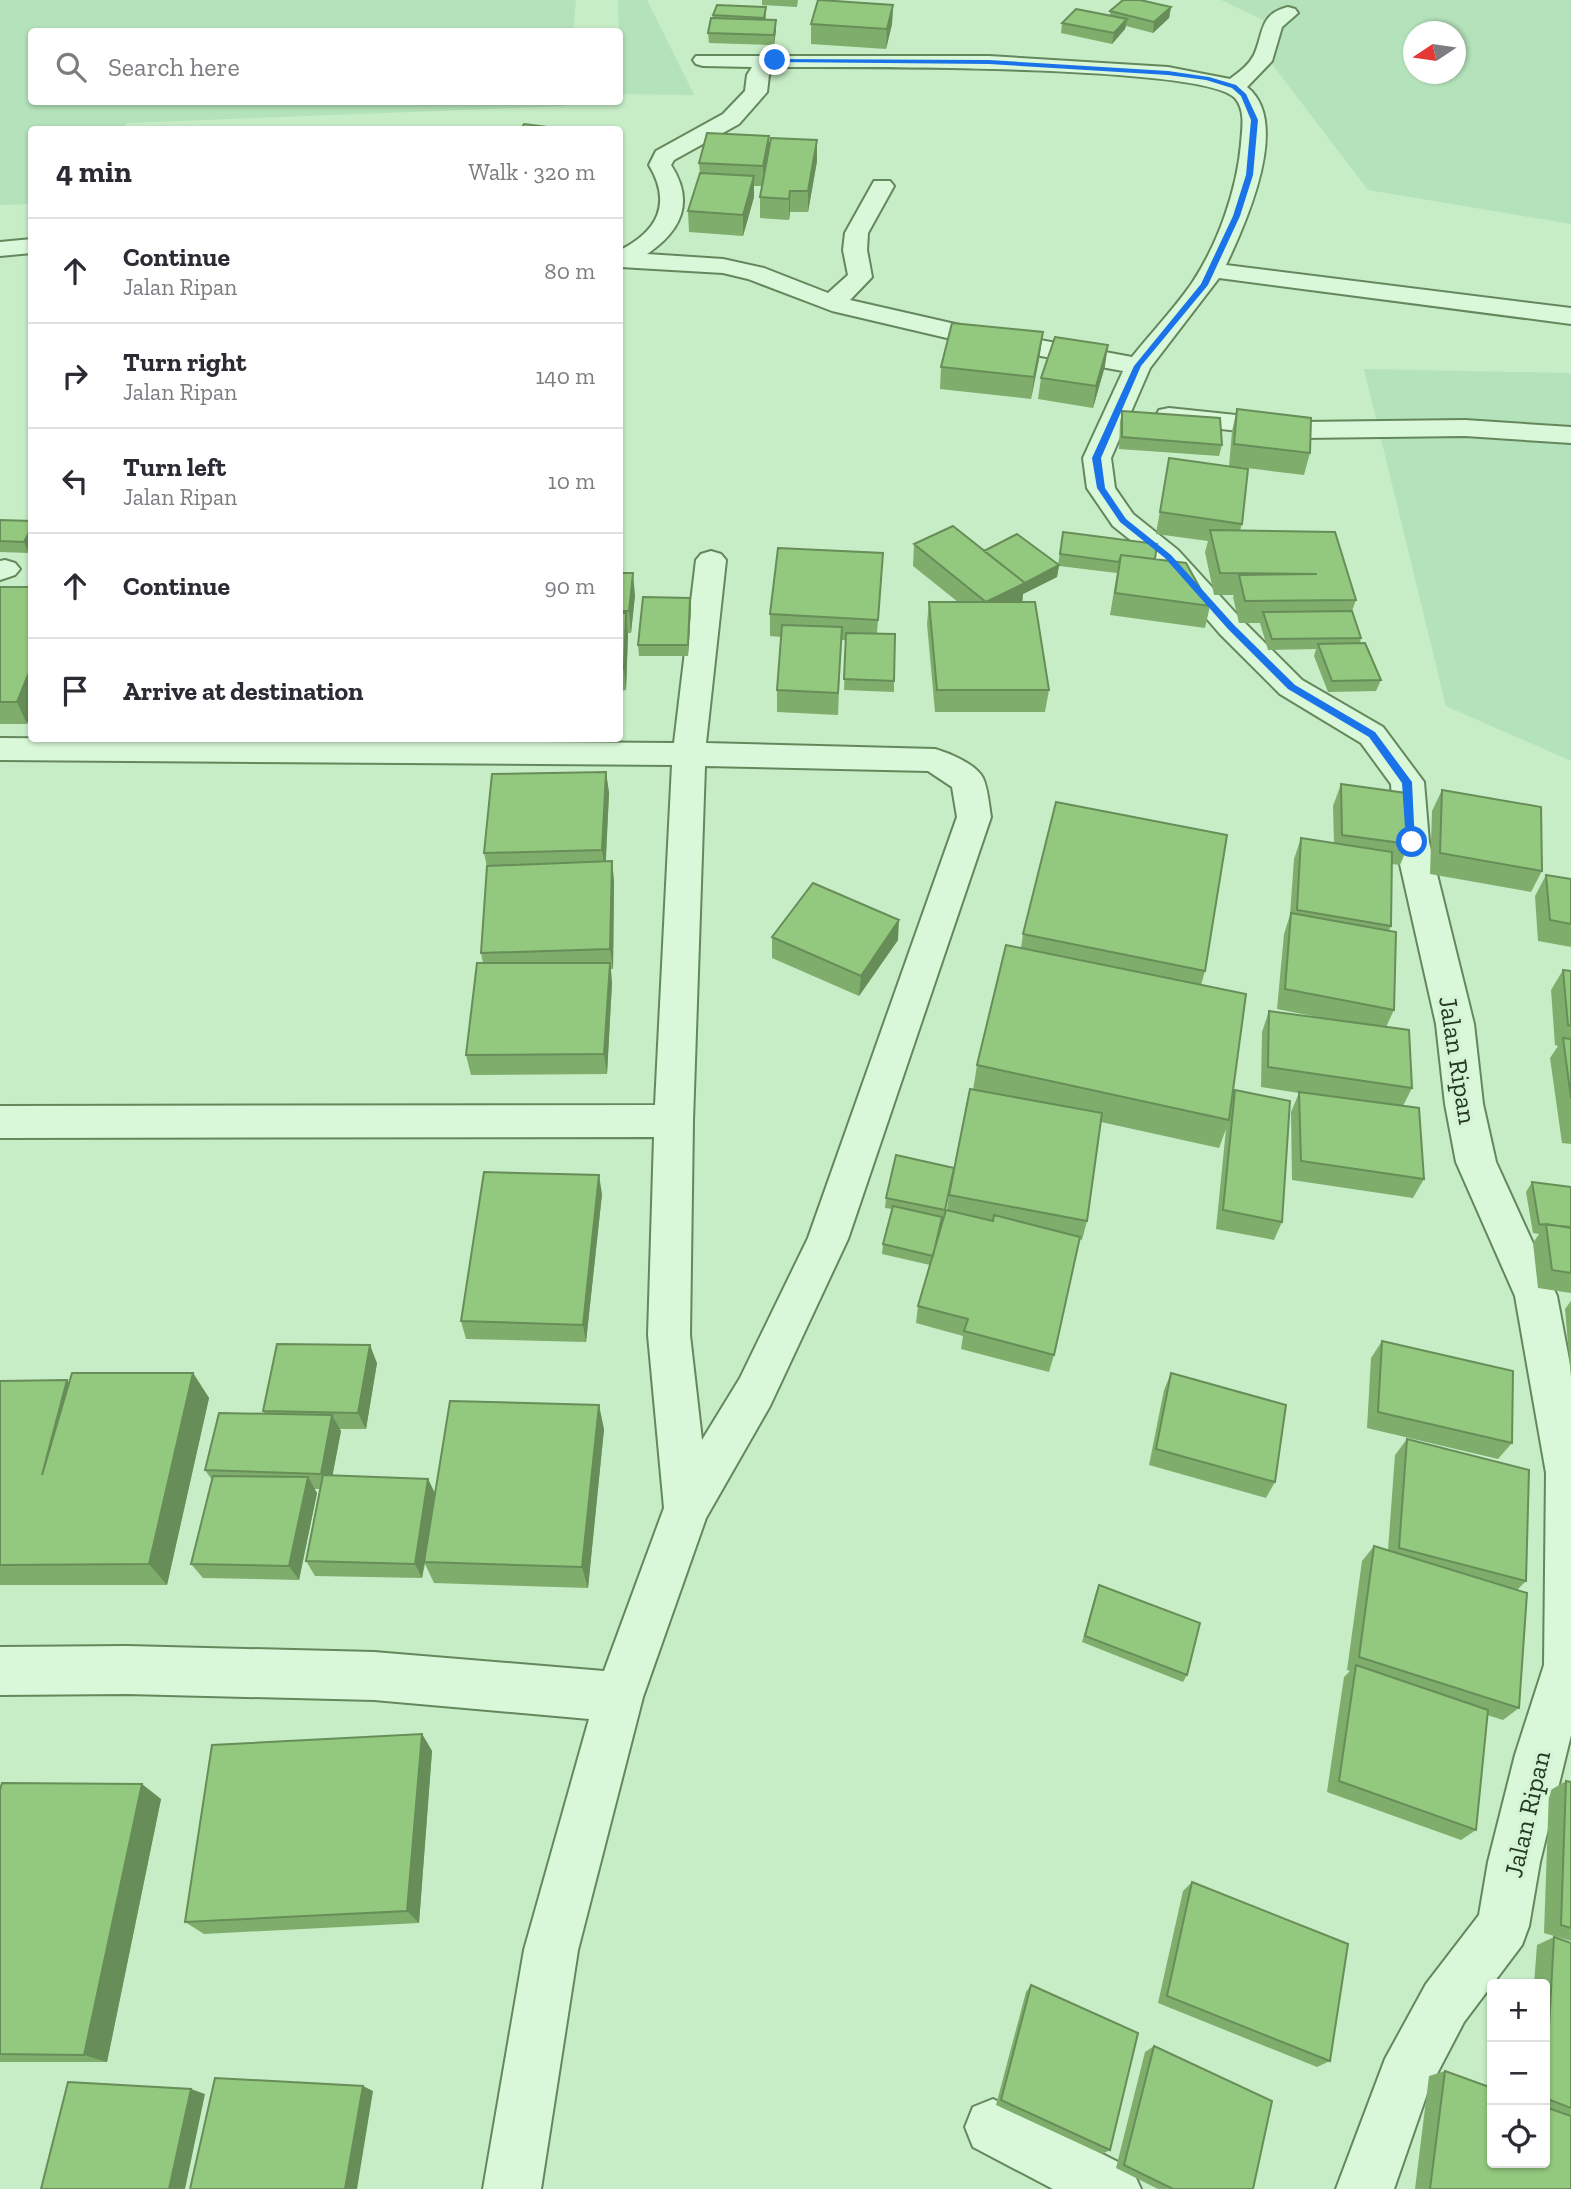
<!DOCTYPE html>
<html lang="en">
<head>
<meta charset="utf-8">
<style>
  :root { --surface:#fff; --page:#f2f2f3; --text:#2b2b33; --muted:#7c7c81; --line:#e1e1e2 }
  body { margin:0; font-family:"Zilla Slab",serif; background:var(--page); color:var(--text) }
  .controls { position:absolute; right:21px; bottom:21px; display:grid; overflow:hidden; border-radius:7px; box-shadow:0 2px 5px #0004 }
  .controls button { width:63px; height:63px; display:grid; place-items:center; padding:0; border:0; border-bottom:2px solid var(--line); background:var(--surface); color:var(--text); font:35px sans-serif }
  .compass { position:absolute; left:1403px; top:21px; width:63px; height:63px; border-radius:50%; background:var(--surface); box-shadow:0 2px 5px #0004; rotate:257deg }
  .stop { position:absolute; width:21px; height:21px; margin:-16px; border:5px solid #1a73e8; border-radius:50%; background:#fff }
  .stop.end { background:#1a73e8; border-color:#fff; box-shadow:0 2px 7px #0008 }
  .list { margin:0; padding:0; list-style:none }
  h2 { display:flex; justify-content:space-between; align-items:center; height:91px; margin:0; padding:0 28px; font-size:30px }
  h2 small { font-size:23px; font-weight:400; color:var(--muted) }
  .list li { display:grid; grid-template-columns:46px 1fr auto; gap:21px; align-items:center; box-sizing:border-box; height:105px; padding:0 28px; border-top:2px solid var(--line) }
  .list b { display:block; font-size:26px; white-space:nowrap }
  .list p { margin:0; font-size:23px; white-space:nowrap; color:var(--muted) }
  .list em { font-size:23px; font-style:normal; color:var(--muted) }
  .icon { flex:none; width:38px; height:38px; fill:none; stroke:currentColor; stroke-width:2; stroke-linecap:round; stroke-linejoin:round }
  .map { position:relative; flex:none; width:1571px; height:2189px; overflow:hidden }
  .search { position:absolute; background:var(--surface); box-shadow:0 2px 5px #0004; left:28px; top:28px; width:595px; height:77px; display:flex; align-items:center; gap:18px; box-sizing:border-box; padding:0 24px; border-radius:7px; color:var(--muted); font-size:26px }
  .panel { position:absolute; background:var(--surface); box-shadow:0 2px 5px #0004; left:28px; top:126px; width:595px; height:616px; border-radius:7px }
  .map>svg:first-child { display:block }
  .farmland { fill:#b4e2ba; fill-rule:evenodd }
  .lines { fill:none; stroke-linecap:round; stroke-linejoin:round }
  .street-casing { stroke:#64875c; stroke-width:4 }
  .street { fill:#d9f8d9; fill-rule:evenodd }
  .wall { fill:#7ead6c; fill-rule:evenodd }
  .shaded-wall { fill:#678d58 }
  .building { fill:#93c97e; stroke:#678d58; stroke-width:2 }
  .route { fill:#1a73e8 }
  .labels { text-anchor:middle; stroke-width:7; stroke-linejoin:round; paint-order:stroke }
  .street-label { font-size:26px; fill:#253820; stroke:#d5f4d6 }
</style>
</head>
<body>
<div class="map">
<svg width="1571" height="2189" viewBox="0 0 1571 2189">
  <rect width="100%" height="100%" fill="#c6edc6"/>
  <path class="farmland" d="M 0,0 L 576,0 L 573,31 L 32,32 L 32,102 L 566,102 L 565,106 L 127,123 L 120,130 L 32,130 L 31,204 L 0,205 Z
    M 618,0 L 647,0 L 694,95 L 620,94 Z
    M 1221,0 L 1571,0 L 1571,224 L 1368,190 L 1262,51 L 1263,20 ZM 1414,32 L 1456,32 L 1456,74 L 1414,74 Z
    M 1364,369 L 1571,373 L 1571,761 L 1446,706 Z"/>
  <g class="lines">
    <defs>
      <path id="street" d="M 1288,7 L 1295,9 L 1298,13 L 1282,27 L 1272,61 L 1247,87 C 1292,122 1245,225 1226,265 L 1571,308 L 1571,324 L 1219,278 L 1150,368 L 1111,458 L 1115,488 L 1133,514 L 1178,550 L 1242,620 L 1302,680 L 1383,727 L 1424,782 L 1429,842 L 1474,1024 L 1483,1104 L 1496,1162 L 1557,1296 L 1571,1370 L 1571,1735 L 1540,1862 L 1529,1926 L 1522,1945 L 1464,2022 L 1428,2091 L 1394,2189 L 1336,2189 L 1385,2059 L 1426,1984 L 1479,1915 L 1488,1862 L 1515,1755 L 1544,1665 L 1546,1473 L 1515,1296 L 1456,1162 L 1445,1104 L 1436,1024 L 1395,842 L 1391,784 L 1361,743 L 1280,694 L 1220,634 L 1158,562 L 1113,526 L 1087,488 L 1083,458 L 1123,371 L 964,342 L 832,311 L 748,279 L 723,273 L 620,267 L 620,250 C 658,231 672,203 649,165 L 656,151 L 723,114 L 745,91 L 747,75 L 752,67 L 703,66 L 696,64 L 693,60 L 696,56 L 989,56 L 1168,67 L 1230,79 C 1239,72 1249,65 1254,55 C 1264,33 1259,14 1288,7 ZM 777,67 C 842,67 1204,64 1235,98 C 1246,111 1242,129 1241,144 C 1237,190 1218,244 1192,283 C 1174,309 1151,333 1132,357 L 964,326 L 850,300 L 872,277 L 867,250 L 868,233 L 894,186 L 890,181 L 874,181 L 845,233 L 843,250 L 848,275 L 828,293 L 764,268 L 723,259 L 647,254 C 681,231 695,202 671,165 L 674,160 L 739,124 L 767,92 L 769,75 Z
        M 32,239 L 32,253 L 0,256 L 0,242 Z
        M 1169,408 L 1302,422 L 1465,420 L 1571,427 L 1571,443 L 1465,436 L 1302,438 L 1159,422 L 1156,416 L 1159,410 Z
        M 711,551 L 721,554 L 726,560 L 706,743 L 935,749 C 949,753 976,764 983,778 C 988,789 989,805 991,817 L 848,1239 L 770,1406 L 706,1518 L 643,1697 L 578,1950 L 541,2189 L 483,2189 L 524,1950 L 589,1719 L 374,1700 L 127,1694 L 0,1695 L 0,1647 L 127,1646 L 374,1652 L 604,1671 L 664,1508 L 648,1335 L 654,1137 L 0,1138 L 0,1106 L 655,1105 L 672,765 L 0,760 L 0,738 L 674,743 L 696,560 L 701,554 ZM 705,766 L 928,771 L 952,787 L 957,817 L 808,1238 L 740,1378 L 702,1440 L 690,1335 L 693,1121 Z
        M 5,560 L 15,563 L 20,569 L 15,575 L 0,580 L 0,561 Z
        M 993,2099 L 1132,2169 L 1141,2189 L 1053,2189 L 973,2147 L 965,2127 L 973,2107 Z"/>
    </defs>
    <use href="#street" class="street-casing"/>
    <use href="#street" class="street"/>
  </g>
  <path class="wall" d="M 762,0 L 798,0 L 797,7 L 762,5 Z
    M 893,5 L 892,24 L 886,49 L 811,44 L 811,24 Z
    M 766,7 L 766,19 L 776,20 L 776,30 L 774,45 L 709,43 L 708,33 L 713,15 Z
    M 1171,7 L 1169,18 L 1153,33 L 1126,26 L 1125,29 L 1112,44 L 1061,33 L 1062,23 L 1110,16 L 1110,11 Z
    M 817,140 L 817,161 L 808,212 L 790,212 L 789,220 L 760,218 L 760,197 L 762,186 L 754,186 L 754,197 L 743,236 L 689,232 L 688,211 L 700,175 L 699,163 L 769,146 Z
    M 1040,354 L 1031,399 L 940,389 L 941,367 Z
    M 1105,366 L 1093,408 L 1038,399 L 1041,378 Z
    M 1237,409 L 1310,453 L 1304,475 L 1238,467 L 1242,524 L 1240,531 L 1356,600 L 1352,611 L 1361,638 L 1360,643 L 1381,680 L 1376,691 L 1328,692 L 1314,656 L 1316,649 L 1268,650 L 1260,623 L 1239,623 L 1233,597 L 1234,595 L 1214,595 L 1205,552 L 1208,541 L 1156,534 L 1169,458 L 1229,466 L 1232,431 Z
    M 1122,411 L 1222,445 L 1219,456 L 1119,449 L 1120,422 Z
    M 0,520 L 32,521 L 32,548 L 29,553 L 0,552 Z
    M 1063,532 L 1155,559 L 1210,606 L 1205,628 L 1110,615 L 1117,573 L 1059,566 L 1057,577 L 1023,594 L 1022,602 L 1049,690 L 1045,712 L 935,712 L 927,624 L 929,602 L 958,602 L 913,566 L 914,544 L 984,551 L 1058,565 Z
    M 883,553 L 877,633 L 894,681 L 894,692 L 844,690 L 846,640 L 841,640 L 838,715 L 777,712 L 777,690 L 781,637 L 770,636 L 770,614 Z
    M 620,573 L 635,595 L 631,633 L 628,633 L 626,690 L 620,691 Z
    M 0,587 L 27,724 L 0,724 Z
    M 690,598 L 691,609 L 688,656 L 639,656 L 638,645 Z
    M 606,772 L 609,793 L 606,861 L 612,861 L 614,882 L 613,969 L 611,969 L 612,983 L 607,1074 L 471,1075 L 466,1055 L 483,963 L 481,953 L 487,867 L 484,853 Z
    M 1341,784 L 1409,844 L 1400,865 L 1392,864 L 1391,926 L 1389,930 L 1394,1010 L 1386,1027 L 1412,1088 L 1403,1106 L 1424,1179 L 1413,1198 L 1292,1180 L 1291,1112 L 1299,1093 L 1261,1087 L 1262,1032 L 1269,1011 L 1328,1019 L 1277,1009 L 1284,934 L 1290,915 L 1294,859 L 1301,838 L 1334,843 L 1333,806 Z
    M 1442,790 L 1542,871 L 1531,892 L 1430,874 L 1432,811 Z
    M 1546,875 L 1571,879 L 1571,947 L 1538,941 L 1535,896 Z
    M 1023,934 L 1205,971 L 1201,985 L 1232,1098 L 1235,1090 L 1282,1222 L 1274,1240 L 1216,1229 L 1226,1129 L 1219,1148 L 1101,1122 L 1087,1221 L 1082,1240 L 1079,1239 L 1054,1355 L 1049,1372 L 961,1349 L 963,1336 L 916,1323 L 918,1306 L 930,1265 L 882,1254 L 883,1244 L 892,1209 L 885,1208 L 886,1198 L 952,1178 L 945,1212 L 947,1210 L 949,1195 L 973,1090 L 977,1065 L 1021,948 ZM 941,1220 L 943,1220 L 937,1241 L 940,1226 Z
    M 772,937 L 898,940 L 859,996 L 772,958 Z
    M 1563,970 L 1571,971 L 1571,1144 L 1562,1143 L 1550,1058 L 1558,1046 L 1555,1045 L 1551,990 Z
    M 1532,1182 L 1571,1187 L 1571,1293 L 1538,1288 L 1533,1243 L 1539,1234 L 1533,1233 L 1526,1192 Z
    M 602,1194 L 586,1342 L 466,1339 L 461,1321 Z
    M 1571,1301 L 1571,1378 L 1565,1309 Z
    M 1382,1341 L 1512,1443 L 1498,1459 L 1367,1428 L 1371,1358 Z
    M 377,1363 L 366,1429 L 339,1429 L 341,1431 L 332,1476 L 428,1479 L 435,1493 L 604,1429 L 588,1588 L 434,1583 L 425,1564 L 422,1578 L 315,1576 L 306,1561 L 321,1489 L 314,1489 L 317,1493 L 299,1580 L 203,1578 L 191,1564 L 212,1480 L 205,1470 L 265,1414 L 263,1411 Z
    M 193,1373 L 209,1398 L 167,1585 L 0,1585 L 0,1381 L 69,1383 Z
    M 1171,1373 L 1275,1482 L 1266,1498 L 1149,1465 L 1164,1390 Z
    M 1407,1439 L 1526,1581 L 1517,1590 L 1519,1708 L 1503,1720 L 1487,1715 L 1476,1830 L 1461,1840 L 1327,1792 L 1344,1677 L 1350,1671 L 1347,1670 L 1362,1561 L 1374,1546 L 1388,1550 L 1395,1455 Z
    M 1099,1585 L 1187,1675 L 1183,1682 L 1082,1642 L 1096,1592 Z
    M 422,1734 L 432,1751 L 419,1923 L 204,1934 L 185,1922 Z
    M 1566,1781 L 1571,1782 L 1571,1941 L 1544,1933 L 1549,1791 Z
    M 0,1790 L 161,1799 L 107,2062 L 0,2062 Z
    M 1192,1882 L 1330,2061 L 1317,2067 L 1158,2003 L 1183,1891 Z
    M 1554,1937 L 1571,1943 L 1571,2189 L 1415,2189 L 1429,2076 L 1445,2071 L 1545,2163 L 1545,1984 L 1534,1984 L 1537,1945 Z
    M 1031,1985 L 1110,2150 L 1102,2154 L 996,2105 L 1026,1992 Z
    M 1154,2046 L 1253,2189 L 1158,2189 L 1116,2168 L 1145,2052 Z"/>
  <path class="shaded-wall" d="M 893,5 L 892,24 L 886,49 L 887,29 Z
    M 1171,7 L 1169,18 L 1153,33 L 1154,22 Z
    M 1127,19 L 1125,29 L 1112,44 L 1114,33 Z
    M 776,20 L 776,30 L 774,45 L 774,35 Z
    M 769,136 L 769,156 L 763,186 L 763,166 Z
    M 817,140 L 817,161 L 808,212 L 808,191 Z
    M 754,176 L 754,197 L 743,236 L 743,215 Z
    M 790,191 L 790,212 L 789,220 L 789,199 Z
    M 1043,332 L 1040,354 L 1031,399 L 1034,377 Z
    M 1108,345 L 1105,366 L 1093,408 L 1096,386 Z
    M 32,527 L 32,548 L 29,553 L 24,542 Z
    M 1059,565 L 1057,577 L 1023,594 L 1022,605 L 986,602 Z
    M 633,573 L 635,595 L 631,633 L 629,611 Z
    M 690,598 L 691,609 L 688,656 L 688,645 Z
    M 626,613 L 628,635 L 626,690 L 624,669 Z
    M 32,665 L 32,713 L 27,724 L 17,702 Z
    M 606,772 L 609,793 L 605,871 L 602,850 Z
    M 612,861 L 614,882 L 613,969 L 610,949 Z
    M 899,920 L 898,940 L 859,996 L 861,976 Z
    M 610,963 L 612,983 L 607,1074 L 604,1054 Z
    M 599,1175 L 602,1194 L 586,1342 L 583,1325 Z
    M 370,1345 L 377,1363 L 366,1429 L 358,1413 Z
    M 193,1373 L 209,1398 L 167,1585 L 149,1564 Z
    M 67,1380 L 86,1404 L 42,1475 Z
    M 599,1405 L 604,1429 L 588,1588 L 582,1567 Z
    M 332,1415 L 341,1431 L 330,1489 L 321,1474 Z
    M 308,1477 L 317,1493 L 299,1580 L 289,1566 Z
    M 428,1479 L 435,1494 L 422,1578 L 415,1564 Z
    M 422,1734 L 432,1751 L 419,1923 L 407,1911 Z
    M 142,1784 L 161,1799 L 107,2062 L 84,2055 Z
    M 363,2086 L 373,2091 L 357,2189 L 345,2189 Z
    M 191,2089 L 205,2094 L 185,2189 L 169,2189 Z"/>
  <path class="building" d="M 818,0 L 820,0 L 893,5 L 887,29 L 811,24 Z
    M 1123,0 L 1140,0 L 1171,7 L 1154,22 L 1110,11 Z
    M 717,5 L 766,7 L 764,18 L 713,15 Z
    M 1076,9 L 1127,19 L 1114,33 L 1062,23 Z
    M 711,18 L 776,20 L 774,35 L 708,33 Z
    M 524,124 L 563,129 L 562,130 L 520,130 Z
    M 707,133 L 769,136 L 763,166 L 699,163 Z
    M 771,138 L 817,140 L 808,191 L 790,191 L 789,199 L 760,197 Z
    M 700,173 L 754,176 L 743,215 L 688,211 Z
    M 952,323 L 1043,332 L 1034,377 L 941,367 Z
    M 1055,337 L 1108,345 L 1096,386 L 1041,378 Z
    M 1237,409 L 1311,418 L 1310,453 L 1234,444 Z
    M 1122,411 L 1220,418 L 1222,445 L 1122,437 Z
    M 1169,458 L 1248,469 L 1242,524 L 1160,512 Z
    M 0,520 L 32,521 L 32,527 L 24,542 L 0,541 Z
    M 953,526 L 1025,583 L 986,602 L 914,544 Z
    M 1210,530 L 1335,532 L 1356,600 L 1245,601 L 1239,575 L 1317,574 L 1220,573 Z
    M 1063,532 L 1157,544 L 1155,559 L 1121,555 L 1119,562 L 1060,554 Z
    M 1017,534 L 1059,565 L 1025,583 L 984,551 Z
    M 778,548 L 883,553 L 878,620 L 770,614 Z
    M 1121,555 L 1186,563 L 1210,606 L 1115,593 Z
    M 620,573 L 633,573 L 629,611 L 620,611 Z
    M 0,587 L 32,587 L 32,665 L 17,702 L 0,702 Z
    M 643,597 L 690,598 L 688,645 L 638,645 Z
    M 929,602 L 1035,602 L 1049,690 L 937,690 Z
    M 1352,611 L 1361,638 L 1272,639 L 1263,612 Z
    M 620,613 L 626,613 L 624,669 L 620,669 Z
    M 782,625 L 842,627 L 838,693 L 777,690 Z
    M 846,633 L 895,634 L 894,681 L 844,679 Z
    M 1365,643 L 1381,680 L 1332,681 L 1318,644 Z
    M 606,772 L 602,850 L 484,853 L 492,774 Z
    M 1341,784 L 1406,793 L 1409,844 L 1342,835 Z
    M 1442,790 L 1541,807 L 1542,871 L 1440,853 Z
    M 1056,802 L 1227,835 L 1205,971 L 1023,934 Z
    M 1301,838 L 1392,852 L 1391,926 L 1297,910 Z
    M 612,861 L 610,949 L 481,953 L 487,866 Z
    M 1546,875 L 1571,879 L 1571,924 L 1550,920 Z
    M 813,883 L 899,920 L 861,976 L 772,937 Z
    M 1291,913 L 1396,932 L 1394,1010 L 1285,989 Z
    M 1006,945 L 1246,994 L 1229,1120 L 977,1065 Z
    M 477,963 L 610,963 L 604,1054 L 466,1055 Z
    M 1563,970 L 1571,971 L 1571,1026 L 1568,1025 Z
    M 1269,1011 L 1409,1030 L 1412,1088 L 1268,1067 Z
    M 1563,1038 L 1571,1039 L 1571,1098 Z
    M 970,1089 L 1102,1113 L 1087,1221 L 949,1195 Z
    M 1235,1090 L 1290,1101 L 1282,1222 L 1223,1210 Z
    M 1299,1092 L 1419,1108 L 1424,1179 L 1301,1161 Z
    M 896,1155 L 954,1168 L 945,1210 L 886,1198 Z
    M 484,1172 L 599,1175 L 583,1325 L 461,1321 Z
    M 1532,1182 L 1571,1187 L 1571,1227 L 1539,1224 Z
    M 893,1206 L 942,1217 L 933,1256 L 883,1244 Z
    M 946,1210 L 993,1221 L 994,1215 L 1080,1237 L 1054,1355 L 964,1331 L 968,1319 L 918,1306 Z
    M 1546,1224 L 1571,1228 L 1571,1273 L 1552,1270 Z
    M 1382,1341 L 1513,1371 L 1512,1443 L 1378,1412 Z
    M 277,1344 L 370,1345 L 358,1413 L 263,1411 Z
    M 72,1373 L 193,1373 L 149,1564 L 0,1565 L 0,1381 L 67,1380 L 42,1475 Z
    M 1171,1373 L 1286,1405 L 1275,1482 L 1156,1449 Z
    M 450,1401 L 599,1405 L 582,1567 L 424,1562 Z
    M 219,1413 L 332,1415 L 321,1474 L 205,1470 Z
    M 1407,1439 L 1529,1470 L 1526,1581 L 1399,1548 Z
    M 323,1475 L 428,1479 L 415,1564 L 306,1561 Z
    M 213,1476 L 308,1477 L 289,1566 L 191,1564 Z
    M 1374,1546 L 1527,1593 L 1519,1708 L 1359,1657 Z
    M 1099,1585 L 1200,1623 L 1187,1675 L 1085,1636 Z
    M 1356,1665 L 1488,1710 L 1476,1830 L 1339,1781 Z
    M 422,1734 L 407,1911 L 185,1922 L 212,1745 Z
    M 1566,1781 L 1571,1782 L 1571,1928 L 1561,1925 Z
    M 2,1783 L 142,1784 L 84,2055 L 0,2054 L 0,1790 Z
    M 1192,1882 L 1348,1944 L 1330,2061 L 1167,1996 Z
    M 1554,1937 L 1571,1943 L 1571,2108 L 1545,2098 Z
    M 1031,1985 L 1138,2033 L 1110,2150 L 1001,2100 Z
    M 1154,2046 L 1272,2101 L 1253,2189 L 1173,2189 L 1124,2165 Z
    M 1445,2071 L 1492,2088 L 1492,2163 L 1545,2163 L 1545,2107 L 1571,2116 L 1571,2189 L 1430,2189 Z
    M 215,2078 L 363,2086 L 345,2189 L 190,2189 Z
    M 68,2082 L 191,2089 L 169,2189 L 41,2189 Z"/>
  <path class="route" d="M 772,59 L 989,60 L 1168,71 L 1209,77 L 1236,85 L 1246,94 L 1258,120 L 1253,175 L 1240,216 L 1208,285 L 1141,366 L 1101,458 L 1105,488 L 1126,519 L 1171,555 L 1234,625 L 1295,685 L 1375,732 L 1412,782 L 1415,844 L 1406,842 L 1402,783 L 1369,737 L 1288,689 L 1228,629 L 1165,558 L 1120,522 L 1097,488 L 1092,458 L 1134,366 L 1201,284 L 1233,216 L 1246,175 L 1251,120 L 1241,96 L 1232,88 L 1206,80 L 1168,75 L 989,64 L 775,62 Z"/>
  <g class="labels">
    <g class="street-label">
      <text transform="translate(1458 1060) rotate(81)" y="9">Jalan Ripan</text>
      <text transform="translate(1527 1814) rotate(-77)" y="9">Jalan Ripan</text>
    </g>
  </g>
</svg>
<div class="controls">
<button>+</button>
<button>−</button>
<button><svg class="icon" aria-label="locate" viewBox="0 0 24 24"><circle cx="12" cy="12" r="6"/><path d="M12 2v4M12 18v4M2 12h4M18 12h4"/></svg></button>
</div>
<svg class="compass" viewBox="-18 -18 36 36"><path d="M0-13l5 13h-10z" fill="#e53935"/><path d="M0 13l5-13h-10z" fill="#7c7c81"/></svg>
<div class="stop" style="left:1412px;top:842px"></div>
<div class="stop end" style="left:775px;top:60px"></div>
<div class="search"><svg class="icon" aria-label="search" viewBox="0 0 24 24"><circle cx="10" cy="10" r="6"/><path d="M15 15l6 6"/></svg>Search here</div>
<section class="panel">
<h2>4 min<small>Walk · 320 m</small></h2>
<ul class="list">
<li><svg class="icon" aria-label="ahead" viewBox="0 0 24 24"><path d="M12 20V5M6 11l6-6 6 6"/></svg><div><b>Continue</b><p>Jalan Ripan</p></div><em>80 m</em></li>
<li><svg class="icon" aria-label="right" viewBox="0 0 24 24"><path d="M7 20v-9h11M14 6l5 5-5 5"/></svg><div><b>Turn right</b><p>Jalan Ripan</p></div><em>140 m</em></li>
<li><svg class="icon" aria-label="left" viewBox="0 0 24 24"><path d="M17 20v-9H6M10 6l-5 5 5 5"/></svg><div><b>Turn left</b><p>Jalan Ripan</p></div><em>10 m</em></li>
<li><svg class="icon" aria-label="ahead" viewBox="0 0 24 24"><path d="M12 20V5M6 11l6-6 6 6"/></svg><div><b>Continue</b></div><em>90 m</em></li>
<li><svg class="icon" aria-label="arrive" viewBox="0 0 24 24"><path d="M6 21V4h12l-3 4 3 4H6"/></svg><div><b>Arrive at destination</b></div></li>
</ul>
</section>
</div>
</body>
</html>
